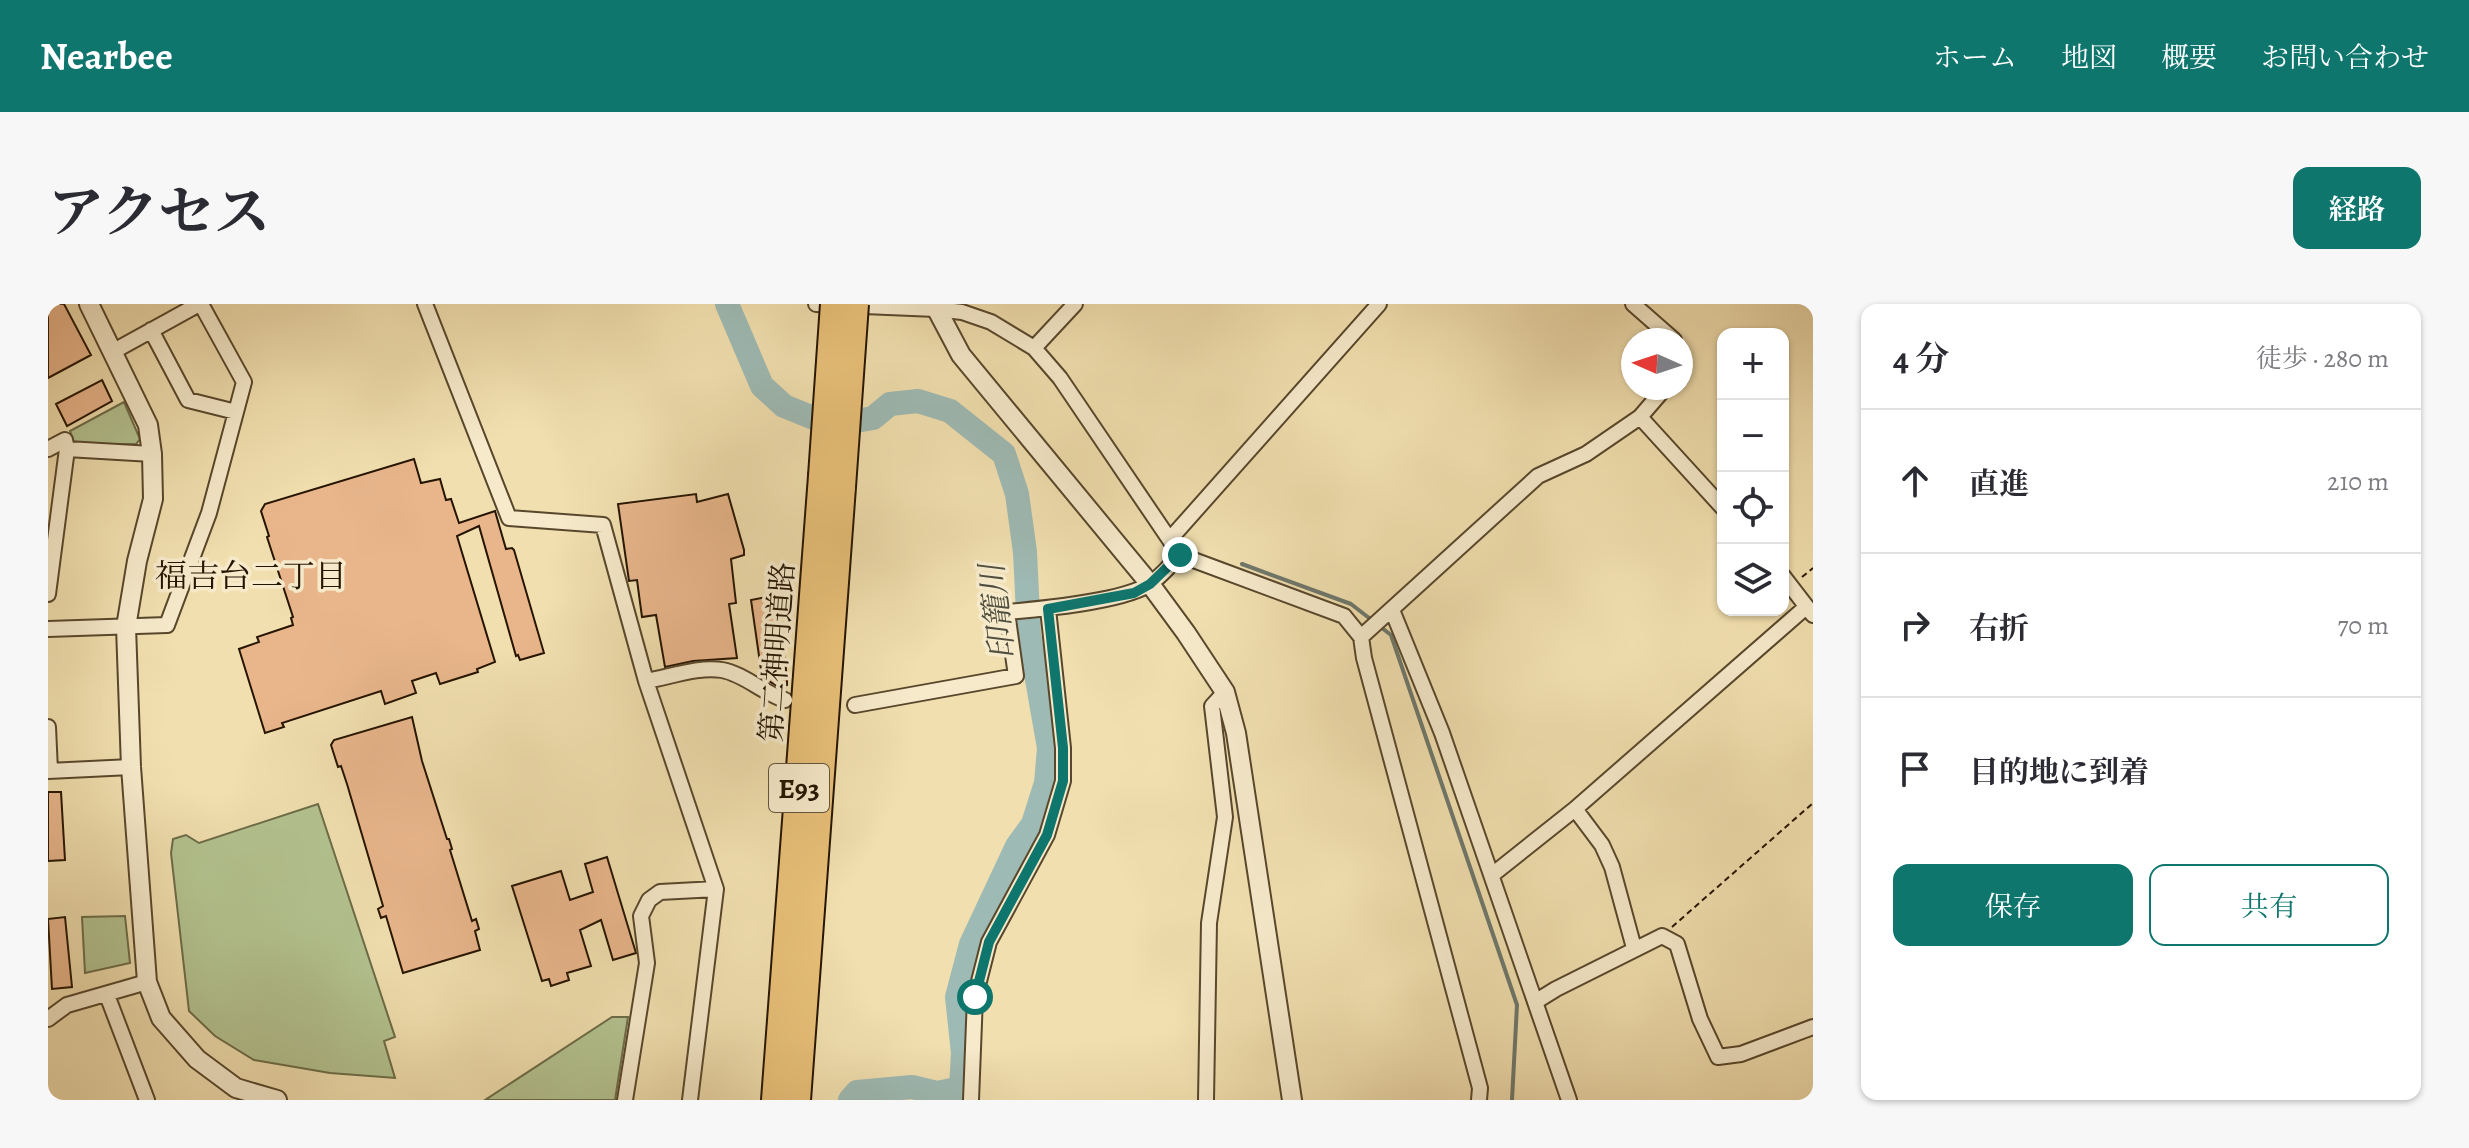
<!DOCTYPE html>
<html lang="ja">
<head>
<meta charset="utf-8">
<style>
  :root { --surface:#fff; --page:#f7f7f7; --text:#2b2b33; --muted:#7c7c81; --line:#e1e1e2; --accent:#0f766e }
  body { margin:0; font-family:Alegreya,"Noto Serif JP",serif; background:var(--page); color:var(--text) }
  .controls { position:absolute; right:24px; top:24px; display:grid; overflow:hidden; border-radius:16px; box-shadow:0 2px 6px #0004 }
  .controls button { width:72px; height:72px; display:grid; place-items:center; padding:0; border:0; border-bottom:2px solid var(--line); background:var(--surface); color:var(--text); font:40px sans-serif }
  .compass { position:absolute; left:1573px; top:24px; width:72px; height:72px; border-radius:50%; background:var(--surface); box-shadow:0 2px 6px #0004; rotate:273deg }
  .stop { position:absolute; width:24px; height:24px; margin:-18px; border:6px solid #0f766e; border-radius:50%; background:#fff }
  .stop.end { background:#0f766e; border-color:#fff; box-shadow:0 2px 8px #0008 }
  .list { margin:0; padding:0; list-style:none }
  h2 { display:flex; justify-content:space-between; align-items:center; height:104px; margin:0; padding:0 32px; font-size:34px }
  h2 small { font-size:26px; font-weight:400; color:var(--muted) }
  .list li { display:grid; grid-template-columns:52px 1fr auto; gap:24px; align-items:center; box-sizing:border-box; height:144px; padding:0 32px; border-top:2px solid var(--line) }
  .list b { display:block; font-size:30px; white-space:nowrap }
  .list em { font-size:26px; font-style:normal; color:var(--muted) }
  .actions { display:flex; gap:16px; padding:24px 32px }
  .actions a { flex:1; padding:18px 0; border:2px solid var(--accent); border-radius:16px; text-align:center; font-size:28px; color:var(--accent) }
  .actions .main { background:var(--accent); color:#fff }
  .icon { flex:none; width:44px; height:44px; fill:none; stroke:currentColor; stroke-width:2; stroke-linecap:round; stroke-linejoin:round }
  .map { position:relative; flex:none; width:1765px; height:796px; overflow:hidden; border-radius:16px }
  header { display:flex; align-items:center; gap:48px; box-sizing:border-box; height:112px; padding:0 40px; background:var(--accent); color:#fff }
  header strong { font-size:38px }
  nav { display:flex; gap:44px; margin-inline-start:auto; font-size:28px }
  .intro { display:flex; align-items:center; justify-content:space-between; box-sizing:border-box; height:192px; padding:0 48px }
  h1 { margin:0; font-size:56px }
  .button { padding:20px 36px; border-radius:16px; background:var(--accent); color:#fff; font-size:28px; font-weight:700 }
  main { display:flex; gap:48px; padding:0 48px }
  aside { flex:1; background:var(--surface); border-radius:16px; box-shadow:0 2px 6px #0004 }
  .map>svg:first-child { display:block }
  .green { fill:#b3c390; stroke:#6c6c48; stroke-width:2 }
  .lines { fill:none; stroke-linecap:round; stroke-linejoin:round }
  .stream { stroke:#6e786c; stroke-width:4 }
  .river { stroke:#9ebab4; stroke-width:24 }
  .building { fill:#e9b68c; stroke:#251400; stroke-width:2 }
  .minor-casing { stroke:#58472c; stroke-width:18 }
  .tertiary-casing { stroke:#58472c; stroke-width:22 }
  .motorway-casing { stroke:#251400; stroke-width:30 }
  .path { stroke:#251400; stroke-width:2; stroke-dasharray:6 4; stroke-linecap:butt }
  .minor { stroke:#f6eacb; stroke-width:14 }
  .tertiary { stroke:#f6eacb; stroke-width:18 }
  .motorway { stroke:#e8c078; stroke-width:26 }
  .motorway-bridge-casing { stroke:#251400; stroke-width:30; stroke-linecap:butt }
  .motorway-bridge { stroke:#e8c078; stroke-width:26 }
  .route { stroke:#0f766e; stroke-width:10 }
  .labels { text-anchor:middle; stroke-width:7; stroke-linejoin:round; paint-order:stroke }
  .shield { fill:#f6eacb; stroke:#64543d; stroke-width:2 }
  .shield-label { font-size:28px; font-weight:bold; fill:#251400 }
  .street-label { font-size:30px; fill:#251400; stroke:#f6eacb }
  .neighbourhood-label { font-size:32px; fill:#251400; stroke:#f6eacb }
  .water-label { font-size:32px; font-style:italic; fill:#4f4e3f; stroke:#f6eacb }
</style>
</head>
<body>
<header>
<strong>Nearbee</strong>
<nav><a>ホーム</a><a>地図</a><a>概要</a><a>お問い合わせ</a></nav>
</header>
<div class="intro"><h1>アクセス</h1><a class="button">経路</a></div>
<main>
<div class="map">
<svg width="1765" height="796" viewBox="0 0 1765 796">
  <rect width="100%" height="100%" fill="#f1dfaf"/>
  <filter id="stains"><feTurbulence type="fractalNoise" baseFrequency=".0025" numOctaves="4"/><feColorMatrix values="0 0 0 0 .2 0 0 0 0 .09 0 0 0 0 .02 0 0 0 .5 -.17"/></filter>
  <radialGradient id="worn" r=".72"><stop offset=".6" stop-color="#630" stop-opacity="0"/><stop offset="1" stop-color="#630" stop-opacity=".3"/></radialGradient>
  <path class="green" d="M 76,98 L 92,135 L 88,140 L 27,141 L 22,127 Z
    M 270,500 L 347,733 L 336,737 L 347,774 L 282,769 L 206,756 L 167,732 L 141,707 L 123,549 L 125,535 L 138,531 L 151,539 Z
    M 77,612 L 82,659 L 37,669 L 34,613 Z
    M 564,713 L 580,713 L 567,796 L 437,796 Z"/>
  <g class="lines">
    <path class="stream" d="M 1194,260 L 1303,300 L 1343,331 L 1469,701 L 1464,796"/>
    <path class="river" d="M 679,0 L 714,82 L 736,102 L 768,115 L 808,117 L 825,114 L 842,100 L 870,97 L 902,107 L 956,150 L 969,190 L 977,248 L 981,330 L 1001,444 L 998,479 L 985,520 L 969,542 L 923,640 L 909,693 L 915,749 L 913,784 L 889,789 L 864,783 L 809,788 L 802,796"/>
  </g>
  <path class="building" d="M 0,0 L 16,0 L 43,51 L 0,74 Z
    M 54,76 L 64,97 L 19,122 L 8,100 Z
    M 366,155 L 373,179 L 392,175 L 398,196 L 403,195 L 411,219 L 447,207 L 458,245 L 464,244 L 466,246 L 496,349 L 472,356 L 470,351 L 468,352 L 431,222 L 409,232 L 447,358 L 429,365 L 430,368 L 392,380 L 388,369 L 364,377 L 368,389 L 337,400 L 333,387 L 234,419 L 236,423 L 217,429 L 191,345 L 211,338 L 209,333 L 245,321 L 243,314 L 245,313 L 219,233 L 221,232 L 213,207 L 217,200 Z
    M 648,190 L 649,198 L 680,190 L 696,246 L 696,251 L 683,255 L 688,299 L 681,300 L 689,354 L 645,357 L 617,363 L 608,311 L 594,313 L 589,276 L 581,277 L 570,200 Z
    M 728,291 L 739,373 L 739,381 L 731,383 L 714,373 L 703,296 Z
    M 364,413 L 374,457 L 399,535 L 401,535 L 404,545 L 402,546 L 424,617 L 428,615 L 431,625 L 427,627 L 432,646 L 355,669 L 338,612 L 333,614 L 330,605 L 335,602 L 299,480 L 293,462 L 290,463 L 283,441 L 286,436 Z
    M 0,488 L 13,488 L 17,556 L 0,557 Z
    M 559,553 L 588,649 L 565,656 L 553,616 L 532,626 L 543,662 L 519,669 L 521,676 L 503,682 L 501,675 L 494,677 L 464,582 L 513,567 L 522,596 L 545,588 L 537,560 Z
    M 17,613 L 24,683 L 4,685 L 0,615 Z"/>
  <g class="lines">
    <defs>
      <path id="minor" d="M 377,0 L 461,214 L 555,221 L 598,377 L 668,585 L 642,796
        M 768,0 L 888,5 L 914,8 L 943,18 L 986,44 L 1012,74 L 1132,251 L 1296,312 L 1313,333 L 1316,354 L 1432,784 L 1431,796
        M 1585,0 L 1626,36
        M 103,26 L 140,96 L 188,108
        M 986,44 L 1027,0
        M 66,47 L 151,0
        M 1592,113 L 1675,204
        M 0,145 L 17,136 L 19,145 L 104,150
        M 1123,234 L 1331,0
        M 1735,272 L 1765,311
        M 0,290 L 19,145
        M 1344,306 L 1394,429 L 1521,796
        M 0,325 L 119,321 L 161,209 L 196,78 L 153,0
        M 1313,333 L 1490,172 L 1538,150 L 1592,113 L 1617,84
        M 598,377 C 622,373 651,362 674,366 C 696,370 715,389 737,396
        M 807,401 L 968,372 L 959,308 C 993,305 1072,298 1100,281 C 1112,274 1122,261 1132,251
        M 0,423 L 2,467
        M 0,467 L 83,463
        M 1527,505 L 1554,541 L 1564,563 L 1586,644
        M 1444,571 L 1527,505 L 1758,303
        M 59,691 L 99,796
        M 1487,698 L 1508,685 L 1614,632 L 1629,640 L 1652,715 L 1670,753 L 1693,750 L 1765,723
        M 0,715 L 19,701 L 99,678
        M 577,796 L 599,659 L 593,612 L 601,596 L 612,588 L 668,585
        M 923,796 L 927,693 L 941,638 L 999,531 L 1015,477 L 1015,444 L 1000,305
        M 1158,796 L 1161,619 L 1177,513 L 1164,402 L 1177,388"/>
      <path id="tertiary" d="M 41,0 L 100,121 L 104,150 L 105,195 L 89,257 L 78,323 L 83,463 L 99,678 L 113,714 L 149,755 L 188,784 L 229,796
        M 886,0 L 913,51 L 1102,280 L 1138,329 L 1177,388 L 1188,429 L 1244,796"/>
      <path id="motorway" d="M 727,796 L 774,172
        M 749,796 L 794,183"/>
    </defs>
    <use href="#minor" class="minor-casing"/>
    <use href="#tertiary" class="tertiary-casing"/>
    <use href="#motorway" class="motorway-casing"/>
    <path class="path" d="M 1754,273 L 1765,264
      M 1624,623 L 1765,499"/>
    <use href="#minor" class="minor"/>
    <use href="#tertiary" class="tertiary"/>
    <use href="#motorway" class="motorway"/>
    <defs>
      <path id="motorway-bridge" d="M 774,172 L 786,0
        M 794,183 L 807,0"/>
    </defs>
    <use href="#motorway-bridge" class="motorway-bridge-casing"/>
    <use href="#motorway-bridge" class="motorway-bridge"/>
  </g>
  <g class="lines">
    <path class="route" d="M 927,693 L 941,638 L 999,531 L 1015,477 L 1015,444 L 1000,305 L 1086,289 L 1102,280 L 1132,251"/>
  </g>
  <g class="labels">
    <rect class="shield" x="721" y="460" width="60" height="48" rx="6"/>
    <g class="shield-label">
      <text x="751" y="494">E93</text>
    </g>
    <g class="street-label">
      <text transform="translate(729 348) rotate(-86)" y="10">第二神明道路</text>
    </g>
    <g class="neighbourhood-label">
      <text x="203" y="283">福吉台二丁目</text>
    </g>
    <g class="water-label">
      <text transform="translate(949 308) rotate(-97)" y="11">印籠川</text>
    </g>
  </g>
  <rect width="100%" height="100%" filter="url(#stains)"/>
  <rect width="100%" height="100%" fill="url(#worn)"/>
</svg>
<div class="controls">
<button>+</button>
<button>−</button>
<button><svg class="icon" aria-label="locate" viewBox="0 0 24 24"><circle cx="12" cy="12" r="6"/><path d="M12 2v4M12 18v4M2 12h4M18 12h4"/></svg></button>
<button><svg class="icon" aria-label="layers" viewBox="0 0 24 24"><path d="M12 4l9 5-9 5-9-5zM3 14l9 5 9-5"/></svg></button>
</div>
<svg class="compass" viewBox="-18 -18 36 36"><path d="M0-13l5 13h-10z" fill="#e53935"/><path d="M0 13l5-13h-10z" fill="#7c7c81"/></svg>
<div class="stop" style="left:927px;top:693px"></div>
<div class="stop end" style="left:1132px;top:251px"></div>
</div>
<aside>
<h2>4 分<small>徒歩 · 280 m</small></h2>
<ul class="list">
<li><svg class="icon" aria-label="ahead" viewBox="0 0 24 24"><path d="M12 20V5M6 11l6-6 6 6"/></svg><div><b>直進</b></div><em>210 m</em></li>
<li><svg class="icon" aria-label="right" viewBox="0 0 24 24"><path d="M7 20v-9h11M14 6l5 5-5 5"/></svg><div><b>右折</b></div><em>70 m</em></li>
<li><svg class="icon" aria-label="arrive" viewBox="0 0 24 24"><path d="M6 21V4h12l-3 4 3 4H6"/></svg><div><b>目的地に到着</b></div></li>
</ul>
<div class="actions"><a class="main">保存</a><a>共有</a></div>
</aside>
</main>
</body>
</html>
